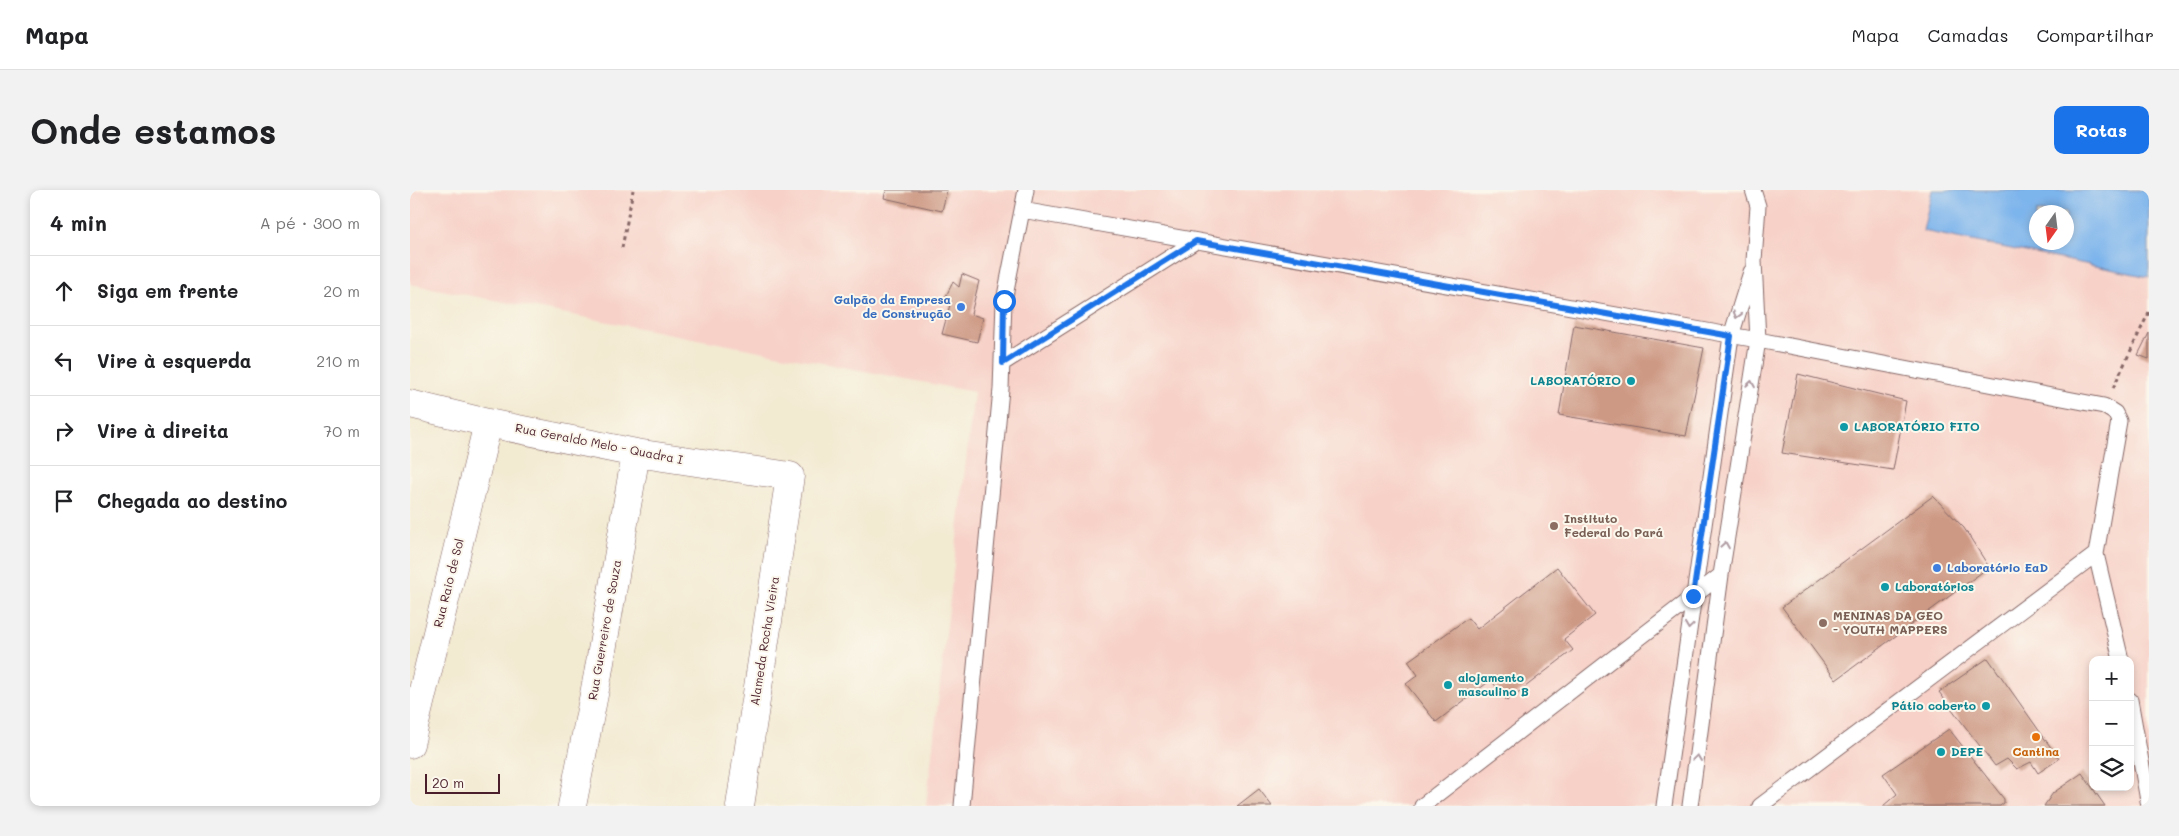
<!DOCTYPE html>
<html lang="pt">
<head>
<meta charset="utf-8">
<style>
  :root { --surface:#fff; --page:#f2f2f2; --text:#202124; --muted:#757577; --line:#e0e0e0; --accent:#1a73e8 }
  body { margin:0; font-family:Mali,sans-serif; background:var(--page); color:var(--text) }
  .controls { position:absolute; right:15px; bottom:15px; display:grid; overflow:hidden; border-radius:10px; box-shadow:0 2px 8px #0003 }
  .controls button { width:45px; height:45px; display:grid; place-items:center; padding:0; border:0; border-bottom:1px solid var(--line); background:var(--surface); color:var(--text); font:25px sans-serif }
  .compass { position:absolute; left:1619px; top:15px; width:45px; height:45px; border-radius:50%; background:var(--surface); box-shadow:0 2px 8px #0003; rotate:194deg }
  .scale { position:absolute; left:15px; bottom:12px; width:75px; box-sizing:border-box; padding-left:5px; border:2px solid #4a1f2b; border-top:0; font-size:14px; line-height:18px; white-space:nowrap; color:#4a1f2b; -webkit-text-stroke:4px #fbf7ec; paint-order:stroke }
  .stop { position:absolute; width:15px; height:15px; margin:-11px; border:4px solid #1a73e8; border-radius:50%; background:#fff }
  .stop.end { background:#1a73e8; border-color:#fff; box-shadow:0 1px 5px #0008 }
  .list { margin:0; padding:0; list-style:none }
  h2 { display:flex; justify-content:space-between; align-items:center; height:65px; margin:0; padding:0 20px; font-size:21px }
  h2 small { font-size:16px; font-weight:400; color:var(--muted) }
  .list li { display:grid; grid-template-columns:32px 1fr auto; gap:15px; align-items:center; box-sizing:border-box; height:70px; padding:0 20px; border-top:1px solid var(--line) }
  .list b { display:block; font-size:19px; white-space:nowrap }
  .list em { font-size:16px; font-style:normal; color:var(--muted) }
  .icon { flex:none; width:28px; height:28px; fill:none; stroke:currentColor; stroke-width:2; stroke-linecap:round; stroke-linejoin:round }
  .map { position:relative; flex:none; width:1739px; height:616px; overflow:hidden; border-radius:10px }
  header { display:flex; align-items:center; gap:30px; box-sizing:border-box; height:70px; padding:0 25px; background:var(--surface); border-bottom:1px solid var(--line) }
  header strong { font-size:24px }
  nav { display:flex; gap:28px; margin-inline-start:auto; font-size:18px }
  .intro { display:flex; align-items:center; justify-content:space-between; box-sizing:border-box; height:120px; padding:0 30px }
  h1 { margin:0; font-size:35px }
  .button { padding:12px 22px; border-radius:10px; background:var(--accent); color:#fff; font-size:18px; font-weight:700 }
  main { display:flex; gap:30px; padding:0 30px }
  aside { flex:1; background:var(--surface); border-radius:10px; box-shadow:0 2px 8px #0003 }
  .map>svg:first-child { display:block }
  .built { fill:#f7d1c8; fill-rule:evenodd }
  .water { fill:#7cb4ec; stroke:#636a8c; fill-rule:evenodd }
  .building { fill:#cd9984 }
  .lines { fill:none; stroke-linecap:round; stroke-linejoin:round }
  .lane-casing { stroke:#856665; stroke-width:17 }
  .street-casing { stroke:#856665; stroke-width:29 }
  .path { stroke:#856665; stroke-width:3; stroke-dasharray:4 4; stroke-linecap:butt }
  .lane { stroke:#fff; stroke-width:15 }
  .street { stroke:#fff; stroke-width:28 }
  .oneway { stroke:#ae9aa0 }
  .route { stroke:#1a73e8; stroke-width:6 }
  .shop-dot { fill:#3f7fe0; stroke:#fbf7ec; stroke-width:2 }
  .culture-dot { fill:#0f9aa8; stroke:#fbf7ec; stroke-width:2 }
  .education-dot { fill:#8d6e63; stroke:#fbf7ec; stroke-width:2 }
  .food-dot { fill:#e8710a; stroke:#fbf7ec; stroke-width:2 }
  .labels { text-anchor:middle; stroke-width:4; stroke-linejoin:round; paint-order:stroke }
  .shop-label { font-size:12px; font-weight:bold; fill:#366cbe; stroke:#fbf7ec; text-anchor:end }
  .culture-label { font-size:12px; font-weight:bold; fill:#0d838f; stroke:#fbf7ec; text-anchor:start }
  .street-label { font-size:12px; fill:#4a1f2b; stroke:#fbf7ec }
  .education-label { font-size:12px; font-weight:bold; fill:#785e54; stroke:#fbf7ec; text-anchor:start }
  .food-label { font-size:12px; font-weight:bold; fill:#c56008; stroke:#fbf7ec }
</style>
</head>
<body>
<header>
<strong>Mapa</strong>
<nav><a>Mapa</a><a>Camadas</a><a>Compartilhar</a></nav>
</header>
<div class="intro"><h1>Onde estamos</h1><a class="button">Rotas</a></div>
<main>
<aside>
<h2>4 min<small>A pé · 300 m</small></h2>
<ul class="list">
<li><svg class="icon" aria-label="ahead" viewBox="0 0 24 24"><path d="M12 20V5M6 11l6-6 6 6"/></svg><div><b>Siga em frente</b></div><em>20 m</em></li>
<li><svg class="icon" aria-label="left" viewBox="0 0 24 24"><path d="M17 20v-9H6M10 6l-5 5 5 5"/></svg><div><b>Vire à esquerda</b></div><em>210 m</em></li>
<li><svg class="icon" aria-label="right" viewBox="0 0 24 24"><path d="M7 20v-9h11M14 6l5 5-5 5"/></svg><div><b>Vire à direita</b></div><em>70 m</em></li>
<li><svg class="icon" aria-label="arrive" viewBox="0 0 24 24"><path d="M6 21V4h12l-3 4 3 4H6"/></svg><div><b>Chegada ao destino</b></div></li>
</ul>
</aside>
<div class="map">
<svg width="1739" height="616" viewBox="0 0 1739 616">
  <rect width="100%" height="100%" fill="#fbf7ec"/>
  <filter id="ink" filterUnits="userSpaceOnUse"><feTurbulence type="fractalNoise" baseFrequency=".02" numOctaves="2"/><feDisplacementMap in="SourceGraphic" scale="10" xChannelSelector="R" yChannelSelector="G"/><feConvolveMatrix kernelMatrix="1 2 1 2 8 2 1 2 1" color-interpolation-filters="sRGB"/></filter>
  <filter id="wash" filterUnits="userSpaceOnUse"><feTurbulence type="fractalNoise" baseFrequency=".0096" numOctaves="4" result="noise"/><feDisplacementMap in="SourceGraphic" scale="20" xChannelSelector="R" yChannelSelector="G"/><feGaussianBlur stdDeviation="1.12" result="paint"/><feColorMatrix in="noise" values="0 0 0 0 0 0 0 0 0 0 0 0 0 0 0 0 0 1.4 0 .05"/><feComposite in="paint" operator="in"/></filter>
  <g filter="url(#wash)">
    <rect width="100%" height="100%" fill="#f3ead2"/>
    <path class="built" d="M 0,0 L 1739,0 L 1739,616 L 516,616 L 564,202 L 0,94 ZM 1626,22 L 1656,22 L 1656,52 L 1626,52 ZM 1683,470 L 1720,470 L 1720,597 L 1683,597 Z"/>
    <path class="water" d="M 1522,0 L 1739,0 L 1739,87 L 1513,41 ZM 1626,22 L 1656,22 L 1656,52 L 1626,52 Z"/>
    <g id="blocks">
      <path class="building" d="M 476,0 L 537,0 L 532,21 L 474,8 Z
        M 552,84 L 569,91 L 561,124 L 573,128 L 567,152 L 532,144 L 541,111 L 534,110 L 543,92 L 549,97 Z
        M 1164,135 L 1294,158 L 1276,246 L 1149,225 Z
        M 1739,143 L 1739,169 L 1728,165 Z
        M 1388,184 L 1496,211 L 1483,280 L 1372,263 Z
        M 1523,306 L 1554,338 L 1579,377 L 1426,490 L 1372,417 Z
        M 1147,377 L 1185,425 L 1154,449 L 1163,460 L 1097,511 L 1081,490 L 1026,532 L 996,494 L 1008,485 L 998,471 L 1058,428 L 1067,439 Z
        M 1578,468 L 1649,569 L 1628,583 L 1621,572 L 1607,579 L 1597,569 L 1585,576 L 1529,502 Z
        M 1539,539 L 1594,609 L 1594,613 L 1590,616 L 1473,616 L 1487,604 L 1473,584 Z
        M 1672,583 L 1695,616 L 1634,616 L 1643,603 Z
        M 849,599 L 862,616 L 827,616 Z"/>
    </g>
  </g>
  <g filter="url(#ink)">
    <use href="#blocks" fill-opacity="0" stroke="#856665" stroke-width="1"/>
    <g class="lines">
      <defs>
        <path id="lane" d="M 612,20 L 1348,150 L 1694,216 L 1705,223 L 1709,231 L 1686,364 L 1711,470
          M 593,173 L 786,51
          M 1720,510 L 1739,616
          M 552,616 L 591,199 L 594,111 L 616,0
          M 1012,616 L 1311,385
          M 1254,616 L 1321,146 L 1341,82
          M 1280,616 L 1311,385 L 1348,150 L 1344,71 L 1348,16 L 1343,0
          M 1350,616 L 1686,364"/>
        <path id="street" d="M 0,214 L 78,233 L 226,263 L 380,286 L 330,616
          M 0,554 L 78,233
          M 162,616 L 188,484 L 226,263"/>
      </defs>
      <use href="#lane" class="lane-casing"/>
      <use href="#street" class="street-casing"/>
      <path class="path" d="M 212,58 L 223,0
        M 1703,198 L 1739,122"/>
      <use href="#lane" class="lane"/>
      <use href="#street" class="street"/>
    </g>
    <defs><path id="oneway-chevron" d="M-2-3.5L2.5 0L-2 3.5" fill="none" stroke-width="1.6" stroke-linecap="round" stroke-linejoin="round" transform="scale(1.25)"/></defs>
    <g class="oneway">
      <use href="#oneway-chevron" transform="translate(1327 125) rotate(107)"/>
      <use href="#oneway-chevron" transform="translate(1341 194) rotate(-81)"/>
      <use href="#oneway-chevron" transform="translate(1315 355) rotate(-81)"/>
      <use href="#oneway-chevron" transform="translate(1279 436) rotate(98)"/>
      <use href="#oneway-chevron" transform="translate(1287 568) rotate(-83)"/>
    </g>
  </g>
  <g class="lines" filter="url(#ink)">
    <path class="route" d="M 594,111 L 593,173 L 786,51 L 1321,146 L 1283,406"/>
  </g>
  <g class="shop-dot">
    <circle cx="551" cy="117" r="5"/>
    <circle cx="1527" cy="378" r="5"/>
  </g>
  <g class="culture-dot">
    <circle cx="1221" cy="191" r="5"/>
    <circle cx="1434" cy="237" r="5"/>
    <circle cx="1475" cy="397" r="5"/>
    <circle cx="1038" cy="495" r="5"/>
    <circle cx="1576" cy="516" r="5"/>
    <circle cx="1531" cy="562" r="5"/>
  </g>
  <g class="education-dot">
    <circle cx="1144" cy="336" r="5"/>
    <circle cx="1413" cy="433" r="5"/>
  </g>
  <circle class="food-dot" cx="1626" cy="547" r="5"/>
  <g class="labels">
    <g class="shop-label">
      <text x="541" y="114">Galpão da Empresa<tspan x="541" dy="14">de Construção</tspan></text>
      <text x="1537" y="382" text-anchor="start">Laboratório EaD</text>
    </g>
    <g class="culture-label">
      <text x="1211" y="195" text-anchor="end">LABORATÓRIO</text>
      <text x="1444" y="241">LABORATÓRIO FITO</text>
      <text x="1485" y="401">Laboratórios</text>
      <text x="1048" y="492">alojamento<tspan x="1048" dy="14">masculino B</tspan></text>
      <text x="1566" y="520" text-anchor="end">Pátio coberto</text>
      <text x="1541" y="566">DEPE</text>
    </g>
    <g class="street-label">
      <text transform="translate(189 254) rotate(11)" y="4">Rua Geraldo Melo - Quadra I</text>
      <text transform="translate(39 393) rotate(-76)" y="4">Rua Raio de Sol</text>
      <text transform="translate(195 440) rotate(-80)" y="4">Rua Guerreiro de Souza</text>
      <text transform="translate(355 451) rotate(-81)" y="4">Alameda Rocha Vieira</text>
    </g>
    <g class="education-label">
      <text x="1154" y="333">Instituto<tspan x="1154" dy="14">Federal do Pará</tspan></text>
      <text x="1423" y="430">MENINAS DA GEO<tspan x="1423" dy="14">- YOUTH MAPPERS</tspan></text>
    </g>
    <g class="food-label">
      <text x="1626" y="566">Cantina</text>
    </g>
  </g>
</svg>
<div class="controls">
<button>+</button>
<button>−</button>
<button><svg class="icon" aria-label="layers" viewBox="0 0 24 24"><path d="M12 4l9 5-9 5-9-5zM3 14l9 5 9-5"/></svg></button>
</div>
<svg class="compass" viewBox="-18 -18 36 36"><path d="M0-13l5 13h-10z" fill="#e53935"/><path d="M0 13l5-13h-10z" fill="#757577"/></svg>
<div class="scale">20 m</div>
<div class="stop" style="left:594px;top:111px"></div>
<div class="stop end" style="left:1283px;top:406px"></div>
</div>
</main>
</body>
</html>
